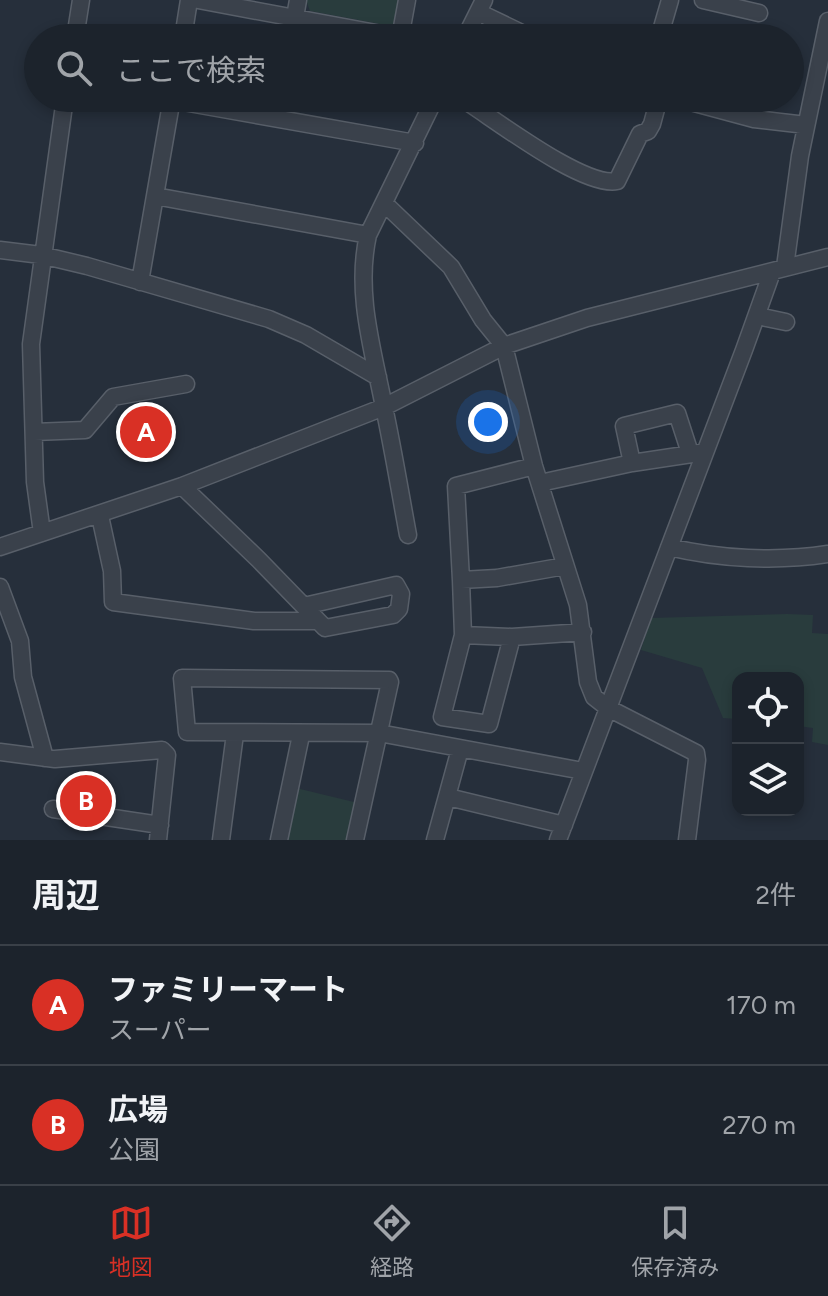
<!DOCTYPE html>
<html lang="ja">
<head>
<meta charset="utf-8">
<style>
  :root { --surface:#1c232c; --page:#292f38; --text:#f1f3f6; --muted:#a0a4a9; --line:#3a4048; --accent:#d93025 }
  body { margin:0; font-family:Figtree,"Noto Sans JP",sans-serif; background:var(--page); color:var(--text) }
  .controls { position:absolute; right:24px; bottom:24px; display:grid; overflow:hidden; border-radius:16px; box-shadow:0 4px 12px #0003 }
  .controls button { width:72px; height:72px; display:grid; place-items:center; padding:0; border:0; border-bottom:2px solid var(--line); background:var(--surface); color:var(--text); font:40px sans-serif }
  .you { position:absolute; left:488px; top:422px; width:28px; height:28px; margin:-20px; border:6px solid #fff; border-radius:50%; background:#1a73e8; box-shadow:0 0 0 12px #1a73e833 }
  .badge { display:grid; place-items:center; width:52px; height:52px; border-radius:50%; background:var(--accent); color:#fff; font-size:26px; font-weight:700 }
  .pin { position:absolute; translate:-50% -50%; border:4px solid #fff; box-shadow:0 2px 8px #0006 }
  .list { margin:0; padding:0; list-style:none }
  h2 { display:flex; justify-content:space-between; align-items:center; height:104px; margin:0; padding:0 32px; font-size:34px }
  h2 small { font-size:26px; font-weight:400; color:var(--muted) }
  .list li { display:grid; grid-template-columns:52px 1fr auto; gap:24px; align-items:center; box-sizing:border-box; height:120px; padding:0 32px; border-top:2px solid var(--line) }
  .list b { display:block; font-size:30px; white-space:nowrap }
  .list p { margin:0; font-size:26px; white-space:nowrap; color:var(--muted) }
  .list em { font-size:26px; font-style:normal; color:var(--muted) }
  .icon { flex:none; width:44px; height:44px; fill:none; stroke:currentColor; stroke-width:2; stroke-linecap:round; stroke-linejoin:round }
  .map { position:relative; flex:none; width:828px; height:840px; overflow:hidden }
  .search { position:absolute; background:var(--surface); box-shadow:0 4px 12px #0003; left:24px; right:24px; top:24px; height:88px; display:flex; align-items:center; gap:20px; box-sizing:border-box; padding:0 28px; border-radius:44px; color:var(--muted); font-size:30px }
  .sheet { height:344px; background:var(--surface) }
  nav { display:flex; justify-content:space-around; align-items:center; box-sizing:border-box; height:112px; border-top:2px solid var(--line); background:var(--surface); font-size:22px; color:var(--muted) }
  nav a { display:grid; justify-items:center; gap:4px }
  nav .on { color:var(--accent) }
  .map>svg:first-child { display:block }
  .green { fill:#293c3d }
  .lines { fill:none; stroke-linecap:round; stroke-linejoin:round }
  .minor-casing { stroke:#585f69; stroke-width:19 }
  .minor { stroke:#3a414b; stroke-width:16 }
</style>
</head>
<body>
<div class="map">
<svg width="828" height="840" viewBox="0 0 828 840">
  <rect width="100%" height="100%" fill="#262f3b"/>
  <path class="green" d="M 306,0 L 400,0 L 396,23 L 391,26 L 310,11 Z
    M 787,614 L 813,615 L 812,633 L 828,634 L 828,745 L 812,742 L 813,728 L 798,726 L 798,678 L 738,678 L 738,719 L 723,718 L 702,668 L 641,650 L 651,618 Z
    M 103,787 L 101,812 L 74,807 L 72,796 L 66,793 L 66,788 Z
    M 296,788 L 358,803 L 349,840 L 285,840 Z"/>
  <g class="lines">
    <defs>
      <path id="minor" d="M 198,0 L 403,38
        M 703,0 L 759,13
        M 478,12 L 532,38
        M 295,17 L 298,0
        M 75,38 L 81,0
        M 183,38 L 189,0
        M 400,38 L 407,0
        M 465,38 L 484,0
        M 659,38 L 670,0
        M 461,98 C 492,117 583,188 617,181 L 640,134 L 648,131 L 652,124 L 659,98
        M 676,98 L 754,119 L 806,125
        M 172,100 L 415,143
        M 155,196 L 368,235
        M 384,203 L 451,267 L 483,320 L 504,346 L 534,466 L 578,605 L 588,682 L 594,697 L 608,708 L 696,753 L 697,760 L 687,840
        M 0,250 L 41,255 L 87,266 L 269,319 L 306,335 L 378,377
        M 785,267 L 800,156 L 828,21
        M 140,282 L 172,98
        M 757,316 L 786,322
        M 34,432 L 85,430 L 113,397 L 186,384
        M 690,453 L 677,413 L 624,426 L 632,463 L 705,452
        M 534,466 L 456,486 L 461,580 L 497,578 L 565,566
        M 540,483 L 632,463
        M 182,486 L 259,560 L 325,628 L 393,615 L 399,609 L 401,594 L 396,585 L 304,606
        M 100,516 L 112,571 L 113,602 L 254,621 L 318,621
        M 42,533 L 35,482 L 31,344 L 65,98
        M 408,535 C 400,492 393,449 384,407 C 373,350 355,293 368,235 L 435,98
        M 0,547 L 182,486 L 384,407 L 504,346 L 587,318 L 828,257
        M 669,547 C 719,559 777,562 828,554
        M 461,580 L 463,635
        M 0,587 L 20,641 L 23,677 L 45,758
        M 512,637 L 463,635 L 442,717 L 489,724 L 512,637 L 583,632
        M 0,752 L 55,759 L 162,750 L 167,755 L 158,840
        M 448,797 L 564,825
        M 53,809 L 160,825
        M 221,840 L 235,734
        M 279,840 L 301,735
        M 355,840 L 390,682 L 389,680 L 182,678 L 187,732 L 379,733 L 583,771
        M 435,840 L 460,749
        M 558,840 L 744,350 L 772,272"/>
    </defs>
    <use href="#minor" class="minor-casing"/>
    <use href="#minor" class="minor"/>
  </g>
</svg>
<div class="controls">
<button><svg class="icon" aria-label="locate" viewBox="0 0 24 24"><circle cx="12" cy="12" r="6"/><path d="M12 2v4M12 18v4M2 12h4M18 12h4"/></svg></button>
<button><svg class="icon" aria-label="layers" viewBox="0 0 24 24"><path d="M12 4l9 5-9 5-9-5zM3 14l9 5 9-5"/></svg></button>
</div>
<div class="you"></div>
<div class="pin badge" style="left:146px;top:432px">A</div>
<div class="pin badge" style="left:86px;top:801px">B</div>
<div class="search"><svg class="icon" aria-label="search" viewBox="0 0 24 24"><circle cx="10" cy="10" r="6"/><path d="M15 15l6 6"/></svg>ここで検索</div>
</div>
<section class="sheet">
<h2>周辺<small>2件</small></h2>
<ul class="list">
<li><span class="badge">A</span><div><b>ファミリーマート</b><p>スーパー</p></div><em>170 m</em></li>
<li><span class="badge">B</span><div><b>広場</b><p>公園</p></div><em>270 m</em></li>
</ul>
</section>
<nav>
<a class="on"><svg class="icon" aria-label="map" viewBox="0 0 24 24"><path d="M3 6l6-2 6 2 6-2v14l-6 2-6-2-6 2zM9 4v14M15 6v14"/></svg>地図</a>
<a><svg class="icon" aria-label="directions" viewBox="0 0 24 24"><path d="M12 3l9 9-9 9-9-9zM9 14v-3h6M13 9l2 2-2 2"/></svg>経路</a>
<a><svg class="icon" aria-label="saved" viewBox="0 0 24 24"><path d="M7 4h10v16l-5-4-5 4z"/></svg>保存済み</a>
</nav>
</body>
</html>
